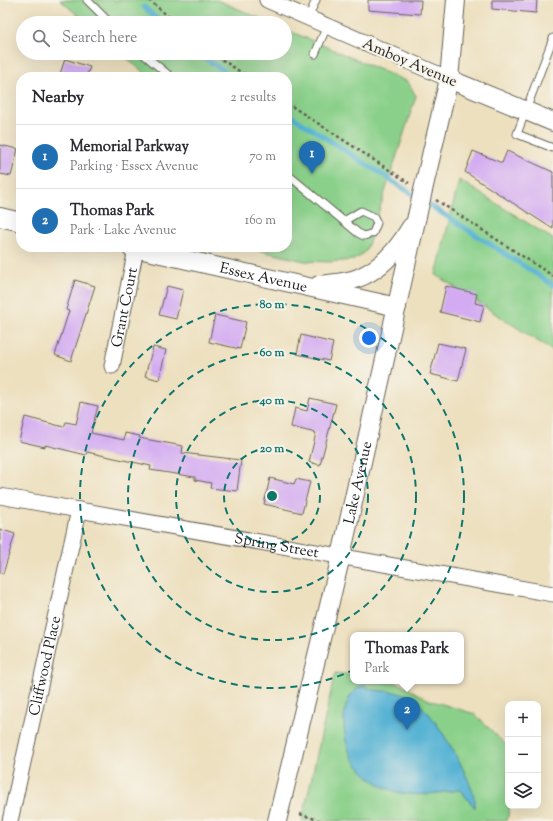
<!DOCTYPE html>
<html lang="en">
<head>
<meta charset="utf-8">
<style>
  :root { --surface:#fff; --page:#f2f2f3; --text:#2b2b33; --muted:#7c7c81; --line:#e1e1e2; --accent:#1f6fb2 }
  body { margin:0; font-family:"Sorts Mill Goudy",serif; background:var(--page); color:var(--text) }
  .controls { position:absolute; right:12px; bottom:12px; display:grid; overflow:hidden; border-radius:8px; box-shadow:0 4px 16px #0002 }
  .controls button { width:36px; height:36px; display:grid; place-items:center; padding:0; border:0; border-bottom:1px solid var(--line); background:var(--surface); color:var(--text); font:20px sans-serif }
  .you { position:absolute; left:369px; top:338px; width:14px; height:14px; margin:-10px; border:3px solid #fff; border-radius:50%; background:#1a73e8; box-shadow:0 0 0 6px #1a73e833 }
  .badge { display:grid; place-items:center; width:26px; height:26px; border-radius:50%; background:var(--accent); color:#fff; font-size:13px; font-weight:700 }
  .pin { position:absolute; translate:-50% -33px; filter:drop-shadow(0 1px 2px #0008) }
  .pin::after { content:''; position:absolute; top:21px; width:14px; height:12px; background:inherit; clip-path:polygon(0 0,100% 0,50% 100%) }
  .popup { position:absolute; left:350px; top:632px; width:114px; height:52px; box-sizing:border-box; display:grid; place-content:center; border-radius:8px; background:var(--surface); filter:drop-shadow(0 1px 3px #0005); font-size:13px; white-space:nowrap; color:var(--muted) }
  .popup b { font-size:15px; color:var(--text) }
  .popup::after { content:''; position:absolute; left:50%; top:100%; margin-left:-8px; border:8px solid transparent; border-top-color:var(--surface) }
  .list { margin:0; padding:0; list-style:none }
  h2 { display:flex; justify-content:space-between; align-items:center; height:52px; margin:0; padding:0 16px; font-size:17px }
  h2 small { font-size:13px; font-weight:400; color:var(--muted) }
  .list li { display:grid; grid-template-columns:26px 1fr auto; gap:12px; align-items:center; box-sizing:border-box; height:64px; padding:0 16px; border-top:1px solid var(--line) }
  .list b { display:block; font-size:15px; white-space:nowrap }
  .list p { margin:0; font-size:13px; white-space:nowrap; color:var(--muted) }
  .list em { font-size:13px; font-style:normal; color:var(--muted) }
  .icon { flex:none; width:22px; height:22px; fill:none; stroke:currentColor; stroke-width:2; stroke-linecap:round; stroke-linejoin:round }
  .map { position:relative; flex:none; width:553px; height:821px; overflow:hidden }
  .search { position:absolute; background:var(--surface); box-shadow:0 4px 16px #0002; left:16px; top:16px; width:276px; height:44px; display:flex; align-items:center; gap:10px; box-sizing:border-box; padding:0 14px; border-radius:22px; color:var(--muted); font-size:15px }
  .panel { position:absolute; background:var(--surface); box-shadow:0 4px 16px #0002; left:16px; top:72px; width:276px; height:180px; border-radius:16px }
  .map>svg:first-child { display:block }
  .green { fill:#8ad08a; stroke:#537653 }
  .water { fill:#56b3d4; stroke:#396878 }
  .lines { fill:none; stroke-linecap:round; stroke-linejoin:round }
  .stream { stroke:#56b3d4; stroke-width:5 }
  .building { fill:#d3abf2 }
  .service-casing { stroke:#656155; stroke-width:9 }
  .minor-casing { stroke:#656155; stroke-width:17 }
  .tertiary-casing { stroke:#656155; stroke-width:20 }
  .path { stroke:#656155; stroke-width:2.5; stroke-dasharray:3 3; stroke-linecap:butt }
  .service { stroke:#fff; stroke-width:7 }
  .minor { stroke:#fff; stroke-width:15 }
  .tertiary { stroke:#fff; stroke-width:18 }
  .tertiary-bridge-casing { stroke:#656155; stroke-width:20; stroke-linecap:butt }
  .tertiary-bridge { stroke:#fff; stroke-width:18 }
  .ring { fill:none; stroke:#0f766e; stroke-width:2; stroke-dasharray:7 5 }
  .labels { text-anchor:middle; stroke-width:4; stroke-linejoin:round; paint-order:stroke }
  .street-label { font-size:15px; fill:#1c1c1c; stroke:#f7f3e8 }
  .centre { fill:#0f766e; stroke:#f7f3e8; stroke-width:2 }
  .ring-label { font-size:12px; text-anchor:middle; font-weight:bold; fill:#0f766e; stroke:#f7f3e8; stroke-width:4; stroke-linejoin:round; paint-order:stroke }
</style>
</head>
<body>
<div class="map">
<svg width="553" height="821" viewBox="0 0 553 821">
  <rect width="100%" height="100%" fill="#f7f3e8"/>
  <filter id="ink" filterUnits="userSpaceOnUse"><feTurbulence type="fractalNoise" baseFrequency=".025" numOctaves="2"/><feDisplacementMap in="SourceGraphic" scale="8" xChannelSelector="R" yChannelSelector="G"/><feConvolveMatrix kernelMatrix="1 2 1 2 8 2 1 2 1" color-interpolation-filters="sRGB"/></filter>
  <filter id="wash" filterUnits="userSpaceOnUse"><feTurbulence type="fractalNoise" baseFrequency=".012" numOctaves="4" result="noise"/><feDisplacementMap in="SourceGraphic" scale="16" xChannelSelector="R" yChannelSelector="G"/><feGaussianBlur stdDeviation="0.9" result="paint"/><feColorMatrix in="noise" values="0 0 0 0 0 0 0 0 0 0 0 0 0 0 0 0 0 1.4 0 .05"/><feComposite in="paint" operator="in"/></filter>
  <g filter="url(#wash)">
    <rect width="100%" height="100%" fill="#ede0bf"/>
    <path class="green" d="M 60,0 L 217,0 L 271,23 L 87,23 Z
      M 285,29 L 408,82 L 416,96 L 366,251 L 354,260 L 329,262 L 304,261 L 245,247 L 287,247 L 287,77 L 149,77 L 121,53 L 285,53 Z
      M 459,180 L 553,239 L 553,351 L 436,275 Z
      M 335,673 L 353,675 L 353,681 L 398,683 L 429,700 L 475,714 L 508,747 L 508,806 L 510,806 L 507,821 L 302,821 Z"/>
    <path class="water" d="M 366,685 C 367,686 368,688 370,689 C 372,691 397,690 408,696 C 416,701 423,707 429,714 C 442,729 479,790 475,808 L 460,790 C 435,793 412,799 388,789 C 374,783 362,772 353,759 C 341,740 337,691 366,685 Z"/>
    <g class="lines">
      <path class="stream" d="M 144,7 L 162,23
        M 197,53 L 233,77
        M 287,113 L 553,285"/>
    </g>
    <g id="blocks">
      <path class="building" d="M 368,0 L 421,0 L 420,14 L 368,10 Z
        M 492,0 L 537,0 L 536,13 L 492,9 Z
        M 65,59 L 90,67 L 86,77 L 59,77 Z
        M 0,145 L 18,149 L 11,176 L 0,174 Z
        M 473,151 L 502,163 L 507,151 L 553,172 L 553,229 L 465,172 Z
        M 75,280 L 95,286 L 71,361 L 55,355 L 69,311 L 66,310 Z
        M 167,286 L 183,290 L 176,319 L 159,315 Z
        M 446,286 L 477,294 L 475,303 L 484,305 L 480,322 L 440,312 Z
        M 215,315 L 246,322 L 240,349 L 209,342 Z
        M 301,335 L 333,343 L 329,361 L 297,354 Z
        M 438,343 L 466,349 L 458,381 L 430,374 Z
        M 153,347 L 166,350 L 159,380 L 145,376 Z
        M 310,398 L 336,404 L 320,465 L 309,462 L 316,433 L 291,427 L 295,408 L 307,411 Z
        M 81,402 L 98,406 L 91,433 L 124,440 L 125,433 L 140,436 L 139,438 L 183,446 L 182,453 L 241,460 L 237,491 L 210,488 L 211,483 L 195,480 L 195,477 L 150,470 L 151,466 L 87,452 L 86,455 L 45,445 L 45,447 L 19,441 L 25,417 L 64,427 L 66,422 L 76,424 Z
        M 270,478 L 294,484 L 296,479 L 310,482 L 302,513 L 264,504 Z
        M 0,529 L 15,534 L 3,574 L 0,573 Z"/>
    </g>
  </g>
  <g filter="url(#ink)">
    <use href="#blocks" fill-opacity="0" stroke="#656155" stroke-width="1"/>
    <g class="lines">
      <defs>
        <path id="service" d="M 87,0 L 110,23
          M 308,18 L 316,0
          M 553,38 L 517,134 L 553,148
          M 142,53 L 171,77
          M 315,54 L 327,26
          M 287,174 L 358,233 L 364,236 L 373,233 L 377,223 L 374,217 L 361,211 L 344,221"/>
        <g id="minor">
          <path d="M 267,0 L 449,79"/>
          <path id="s1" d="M 112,366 L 136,249"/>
          <path id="s2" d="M 0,496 L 553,594"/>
          <path id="s3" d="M 10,821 L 79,510"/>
        </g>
        <g id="tertiary">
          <path d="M 449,79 L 553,122"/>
          <path d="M 434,143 L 449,79 L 456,0"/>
          <path d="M 0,217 L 21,222"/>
          <path id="s4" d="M 130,247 L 397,307"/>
          <path d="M 319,285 C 332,283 346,283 358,278 C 381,269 399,248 411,227"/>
          <path id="s5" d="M 277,821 L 341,556 L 417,216"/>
        </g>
      </defs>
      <use href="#service" class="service-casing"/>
      <use href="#minor" class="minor-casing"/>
      <use href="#tertiary" class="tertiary-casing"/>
      <path class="path" d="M 149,0 L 176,23
        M 212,53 L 248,77
        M 287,103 L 409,183
        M 436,200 L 553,276
        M 358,682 L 363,681
        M 300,814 L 321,821"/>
      <use href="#service" class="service"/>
      <use href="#minor" class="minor"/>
      <use href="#tertiary" class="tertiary"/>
      <defs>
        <path id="tertiary-bridge" d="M 417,216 L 434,143"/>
      </defs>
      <use href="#tertiary-bridge" class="tertiary-bridge-casing"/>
      <use href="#tertiary-bridge" class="tertiary-bridge"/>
    </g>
  </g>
  <g class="ring">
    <circle cx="272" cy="496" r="48"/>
    <circle cx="272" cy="496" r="96"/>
    <circle cx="272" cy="496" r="144"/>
    <circle cx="272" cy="496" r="192"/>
  </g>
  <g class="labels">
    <g class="street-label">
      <text transform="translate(410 62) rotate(23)" y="5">Amboy Avenue</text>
      <text dy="5" stroke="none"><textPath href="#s4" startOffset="137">Essex Avenue</textPath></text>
      <text dy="5" stroke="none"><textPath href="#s1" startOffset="60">Grant Court</textPath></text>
      <text dy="5" stroke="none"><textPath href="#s5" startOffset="348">Lake Avenue</textPath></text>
      <text dy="5" stroke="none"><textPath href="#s2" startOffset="281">Spring Street</textPath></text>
      <text dy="5" stroke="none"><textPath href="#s3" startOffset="159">Cliffwood Place</textPath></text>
    </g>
  </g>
  <circle cx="272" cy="496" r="6" class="centre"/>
  <g class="ring-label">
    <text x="272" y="308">80 m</text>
    <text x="272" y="356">60 m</text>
    <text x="272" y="404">40 m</text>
    <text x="272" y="452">20 m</text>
  </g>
</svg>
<div class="controls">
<button>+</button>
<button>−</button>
<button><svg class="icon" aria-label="layers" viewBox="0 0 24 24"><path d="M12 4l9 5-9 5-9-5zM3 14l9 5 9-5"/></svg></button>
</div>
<div class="you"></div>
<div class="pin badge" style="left:312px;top:174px">1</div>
<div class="pin badge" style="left:407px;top:730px">2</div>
<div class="popup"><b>Thomas Park</b>Park</div>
<div class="search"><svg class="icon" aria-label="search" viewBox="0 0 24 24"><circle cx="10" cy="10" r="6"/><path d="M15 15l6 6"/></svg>Search here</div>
<section class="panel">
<h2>Nearby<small>2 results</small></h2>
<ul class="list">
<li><span class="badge">1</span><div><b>Memorial Parkway</b><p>Parking · Essex Avenue</p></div><em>70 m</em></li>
<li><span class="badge">2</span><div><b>Thomas Park</b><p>Park · Lake Avenue</p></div><em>160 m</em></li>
</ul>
</section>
</div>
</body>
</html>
